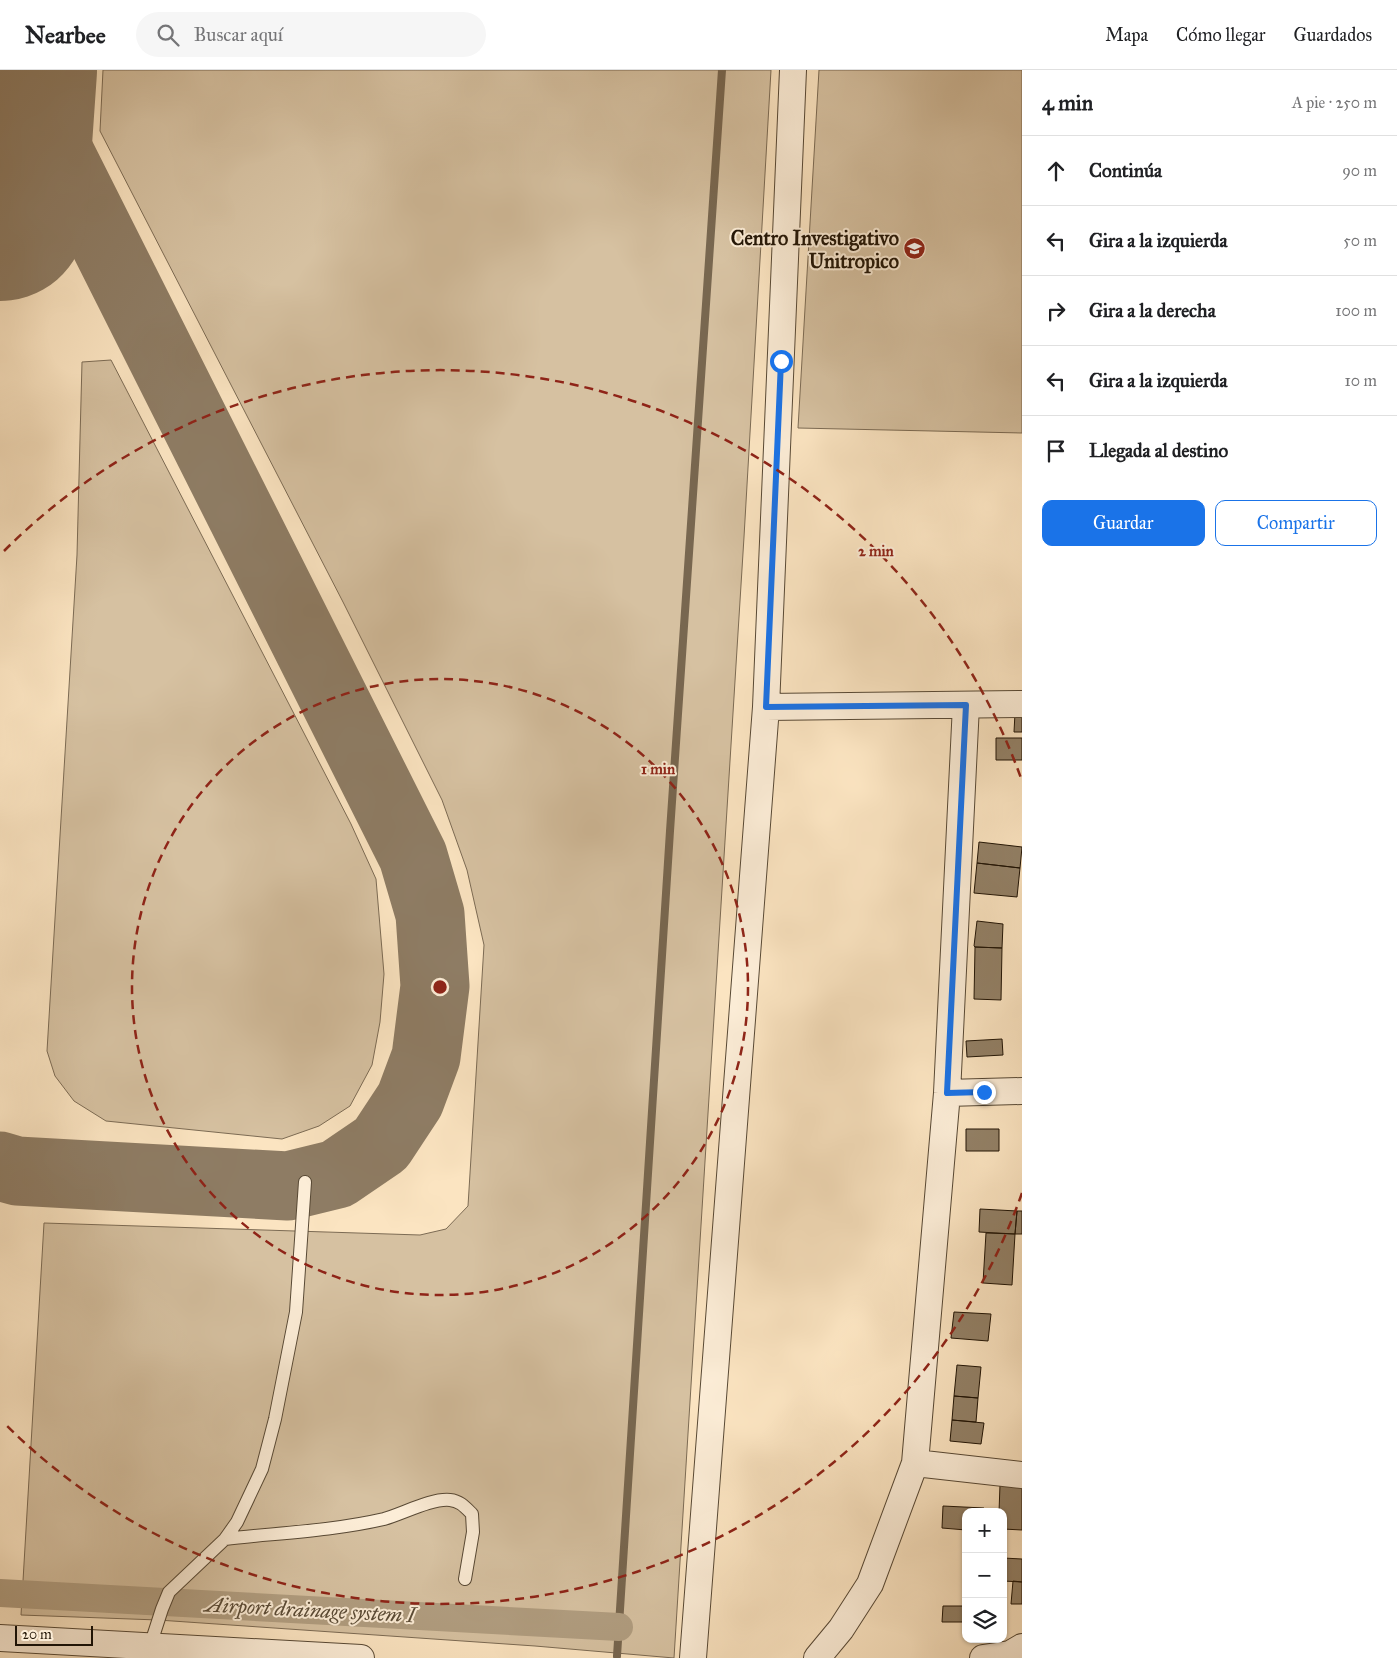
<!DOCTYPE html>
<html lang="es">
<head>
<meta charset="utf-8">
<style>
  :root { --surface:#fff; --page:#f6f6f6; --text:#202124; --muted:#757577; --line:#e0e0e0; --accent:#1a73e8 }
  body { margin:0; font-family:"IM FELL Great Primer",serif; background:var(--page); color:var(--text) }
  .controls { position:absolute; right:15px; bottom:15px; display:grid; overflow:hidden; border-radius:10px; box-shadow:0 1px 4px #0004 }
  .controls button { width:45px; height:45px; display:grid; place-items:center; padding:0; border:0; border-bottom:1px solid var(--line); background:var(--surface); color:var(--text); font:25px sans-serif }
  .scale { position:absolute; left:15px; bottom:12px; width:78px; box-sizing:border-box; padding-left:5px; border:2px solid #221506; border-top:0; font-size:14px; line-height:18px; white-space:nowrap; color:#221506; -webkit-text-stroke:4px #fcedd7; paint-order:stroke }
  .stop { position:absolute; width:15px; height:15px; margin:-11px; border:4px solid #1a73e8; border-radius:50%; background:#fff }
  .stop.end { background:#1a73e8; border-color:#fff; box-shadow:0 1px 5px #0008 }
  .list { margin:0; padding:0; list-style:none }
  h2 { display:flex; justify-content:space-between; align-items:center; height:65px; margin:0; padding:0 20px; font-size:21px }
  h2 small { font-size:16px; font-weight:400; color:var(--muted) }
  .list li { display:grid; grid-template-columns:32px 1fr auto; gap:15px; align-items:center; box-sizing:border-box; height:70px; padding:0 20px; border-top:1px solid var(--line) }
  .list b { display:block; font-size:19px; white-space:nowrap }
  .list em { font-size:16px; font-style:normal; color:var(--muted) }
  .actions { display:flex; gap:10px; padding:15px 20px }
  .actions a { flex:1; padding:11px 0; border:1px solid var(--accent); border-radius:10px; text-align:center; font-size:18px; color:var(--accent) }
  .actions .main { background:var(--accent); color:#fff }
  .icon { flex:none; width:28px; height:28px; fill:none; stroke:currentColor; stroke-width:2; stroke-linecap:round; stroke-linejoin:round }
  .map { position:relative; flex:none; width:1022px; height:1588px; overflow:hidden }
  header { display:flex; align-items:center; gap:30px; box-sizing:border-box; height:70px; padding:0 25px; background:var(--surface); border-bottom:1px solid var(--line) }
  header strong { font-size:24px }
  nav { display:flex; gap:28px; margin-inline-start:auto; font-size:18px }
  .search { width:350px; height:45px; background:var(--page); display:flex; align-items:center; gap:12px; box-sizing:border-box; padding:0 18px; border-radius:28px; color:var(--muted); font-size:19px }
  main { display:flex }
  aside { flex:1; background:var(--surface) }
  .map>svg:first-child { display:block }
  .green { fill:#d6c1a1; stroke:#7c6b54 }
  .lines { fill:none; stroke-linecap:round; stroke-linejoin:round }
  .stream { stroke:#786750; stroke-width:8 }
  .canal { stroke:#b19e81; stroke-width:28 }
  .taxiway { stroke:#8e7c64; stroke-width:69 }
  .runway { stroke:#8e7c64; stroke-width:174 }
  .building { fill:#938167; stroke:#221506 }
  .service-casing { stroke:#584935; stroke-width:14 }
  .minor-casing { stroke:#584935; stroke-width:28 }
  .service { stroke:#fcedd7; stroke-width:12 }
  .minor { stroke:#fcedd7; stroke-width:26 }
  .route { stroke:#1a73e8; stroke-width:6 }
  .ring { fill:none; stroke:#8f2418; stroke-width:2.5; stroke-dasharray:9 6 }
  .labels { text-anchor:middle; stroke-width:4; stroke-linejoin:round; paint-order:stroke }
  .poi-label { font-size:20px; font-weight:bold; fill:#221506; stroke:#fcedd7; text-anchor:end }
  .water-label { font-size:21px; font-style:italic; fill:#5b4c37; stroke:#fcedd7 }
  .centre { fill:#8f2418; stroke:#fcedd7; stroke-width:2.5 }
  .ring-label { font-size:15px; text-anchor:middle; font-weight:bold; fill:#8f2418; stroke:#fcedd7; stroke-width:4; stroke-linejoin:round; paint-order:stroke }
</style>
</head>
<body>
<header>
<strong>Nearbee</strong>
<div class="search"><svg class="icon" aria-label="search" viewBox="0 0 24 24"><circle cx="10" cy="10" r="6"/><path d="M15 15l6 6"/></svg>Buscar aquí</div>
<nav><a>Mapa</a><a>Cómo llegar</a><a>Guardados</a></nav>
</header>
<main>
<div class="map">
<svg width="1022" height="1588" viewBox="0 0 1022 1588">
  <rect width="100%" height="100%" fill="#fbe4c1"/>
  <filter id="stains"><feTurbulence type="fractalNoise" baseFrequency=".004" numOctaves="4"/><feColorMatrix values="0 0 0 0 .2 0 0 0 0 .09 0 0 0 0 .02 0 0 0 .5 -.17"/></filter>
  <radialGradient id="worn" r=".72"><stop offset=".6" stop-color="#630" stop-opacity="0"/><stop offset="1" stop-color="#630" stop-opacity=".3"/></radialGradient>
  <path class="green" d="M 103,0 L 771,0 L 744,467 L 674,1588 L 535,1576 L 158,1550 L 21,1545 L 44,1153 L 420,1165 L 446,1159 L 468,1136 L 484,875 L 467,800 L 442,730 L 343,532 L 100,61 Z
    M 819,0 L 1022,0 L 1022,363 L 798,358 Z
    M 111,290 L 351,754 L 376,809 L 384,904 L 380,952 L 372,995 L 350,1036 L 319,1056 L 282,1069 L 106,1051 L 74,1031 L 55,1006 L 47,981 L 77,485 L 82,292 Z"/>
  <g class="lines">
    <path class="stream" d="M 617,1586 L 670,761 L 722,0"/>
    <path class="canal" d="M 0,1523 L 619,1557"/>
    <path class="taxiway" d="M 0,1096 L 17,1101 L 288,1116 L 337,1104 L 381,1074 L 410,1030 L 426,987 L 435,916 L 430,844 L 413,786 L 45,54 L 15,0"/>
    <path class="runway" d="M 0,144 L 10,0"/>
  </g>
  <path class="building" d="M 1015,643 L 1022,643 L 1022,662 L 1014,662 Z
    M 996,668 L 1022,668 L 1022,690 L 996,690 Z
    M 979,772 L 1022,777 L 1020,798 L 977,793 Z
    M 977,793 L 1020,798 L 1017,827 L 974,823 Z
    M 977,851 L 1003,854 L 1002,878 L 975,877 L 974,876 Z
    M 975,877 L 1002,878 L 1001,930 L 974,929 Z
    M 1002,969 L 1003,985 L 967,987 L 966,971 Z
    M 966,1059 L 999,1059 L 999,1081 L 966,1081 Z
    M 980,1139 L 1017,1141 L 1015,1164 L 979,1162 Z
    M 1017,1141 L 1022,1141 L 1022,1164 L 1015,1164 Z
    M 986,1163 L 1015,1164 L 1012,1215 L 983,1213 Z
    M 954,1242 L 991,1244 L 988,1271 L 951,1268 Z
    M 957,1295 L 981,1297 L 978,1328 L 954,1326 Z
    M 954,1326 L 978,1328 L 976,1352 L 952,1350 Z
    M 952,1350 L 984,1353 L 981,1374 L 950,1371 Z
    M 1000,1415 L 1022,1416 L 1022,1460 L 1003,1459 L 1003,1442 L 999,1442 Z
    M 943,1436 L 984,1438 L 984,1442 L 966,1442 L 966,1460 L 942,1458 Z
    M 1003,1488 L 1022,1489 L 1022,1512 L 1003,1511 Z
    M 1013,1511 L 1022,1512 L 1022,1534 L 1011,1534 Z
    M 943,1536 L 966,1536 L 966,1552 L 942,1552 Z"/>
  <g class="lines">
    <defs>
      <path id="service" d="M 225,1469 C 277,1463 332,1461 384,1449 C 402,1444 432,1428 450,1430 C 460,1431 465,1437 472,1444 L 473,1462 L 465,1509
        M 150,1576 L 162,1539 L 169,1522 L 225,1469 L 237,1452 L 262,1399 L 275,1349 L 296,1242 L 305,1112"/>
      <path id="minor" d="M 766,637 L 1022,634
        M 947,1023 L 1022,1021
        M 915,1393 L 1022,1405
        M 0,1568 L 361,1588
        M 693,1588 L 766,637 L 793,0
        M 817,1588 L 841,1559 L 870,1514 L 915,1393 L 947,1023 L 966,635
        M 983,1588 L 1010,1584 L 1022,1577"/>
    </defs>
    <use href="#service" class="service-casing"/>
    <use href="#minor" class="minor-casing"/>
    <use href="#service" class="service"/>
    <use href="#minor" class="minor"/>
  </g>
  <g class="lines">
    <path class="route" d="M 781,291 L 766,637 L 966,635 L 947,1023 L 984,1022"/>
  </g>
  <g class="ring">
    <circle cx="440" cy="917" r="308"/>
    <path d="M1022 1123A617 617 0 0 1 4 1353M4 481A617 617 0 0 1 1022 711"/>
  </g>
  <defs>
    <symbol id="university-disc" viewBox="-11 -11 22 22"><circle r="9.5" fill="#8f2418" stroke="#fcedd7"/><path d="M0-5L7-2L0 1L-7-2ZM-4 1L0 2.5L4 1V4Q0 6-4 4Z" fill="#fff"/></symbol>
  </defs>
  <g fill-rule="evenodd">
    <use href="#university-disc" x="902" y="166" width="25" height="25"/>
  </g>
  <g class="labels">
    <g class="poi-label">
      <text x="899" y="175">Centro Investigativo<tspan x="899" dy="23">Unitropico</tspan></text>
    </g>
    <g class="water-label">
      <text transform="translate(310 1540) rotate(3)" y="7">Airport drainage system I</text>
    </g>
  </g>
  <circle cx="440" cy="917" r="8" class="centre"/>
  <g class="ring-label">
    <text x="876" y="486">2 min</text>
    <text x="658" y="704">1 min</text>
  </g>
  <rect width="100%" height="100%" filter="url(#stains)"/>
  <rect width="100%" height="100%" fill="url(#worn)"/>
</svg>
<div class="controls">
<button>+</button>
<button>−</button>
<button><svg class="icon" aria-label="layers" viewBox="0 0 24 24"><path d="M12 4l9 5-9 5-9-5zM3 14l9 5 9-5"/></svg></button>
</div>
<div class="scale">20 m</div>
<div class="stop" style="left:781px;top:291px"></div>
<div class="stop end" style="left:984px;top:1022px"></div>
</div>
<aside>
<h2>4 min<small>A pie · 250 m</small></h2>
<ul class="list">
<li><svg class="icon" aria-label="ahead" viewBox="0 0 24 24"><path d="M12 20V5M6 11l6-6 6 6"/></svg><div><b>Continúa</b></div><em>90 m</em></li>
<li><svg class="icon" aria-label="left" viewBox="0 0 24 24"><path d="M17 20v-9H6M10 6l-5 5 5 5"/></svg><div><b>Gira a la izquierda</b></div><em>50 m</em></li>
<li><svg class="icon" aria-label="right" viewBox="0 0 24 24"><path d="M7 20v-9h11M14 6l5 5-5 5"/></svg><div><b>Gira a la derecha</b></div><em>100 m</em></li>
<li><svg class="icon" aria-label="left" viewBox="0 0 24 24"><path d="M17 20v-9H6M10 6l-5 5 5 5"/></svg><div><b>Gira a la izquierda</b></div><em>10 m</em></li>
<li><svg class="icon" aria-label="arrive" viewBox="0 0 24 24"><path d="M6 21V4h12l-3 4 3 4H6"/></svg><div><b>Llegada al destino</b></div></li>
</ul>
<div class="actions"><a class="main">Guardar</a><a>Compartir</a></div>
</aside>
</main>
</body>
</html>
